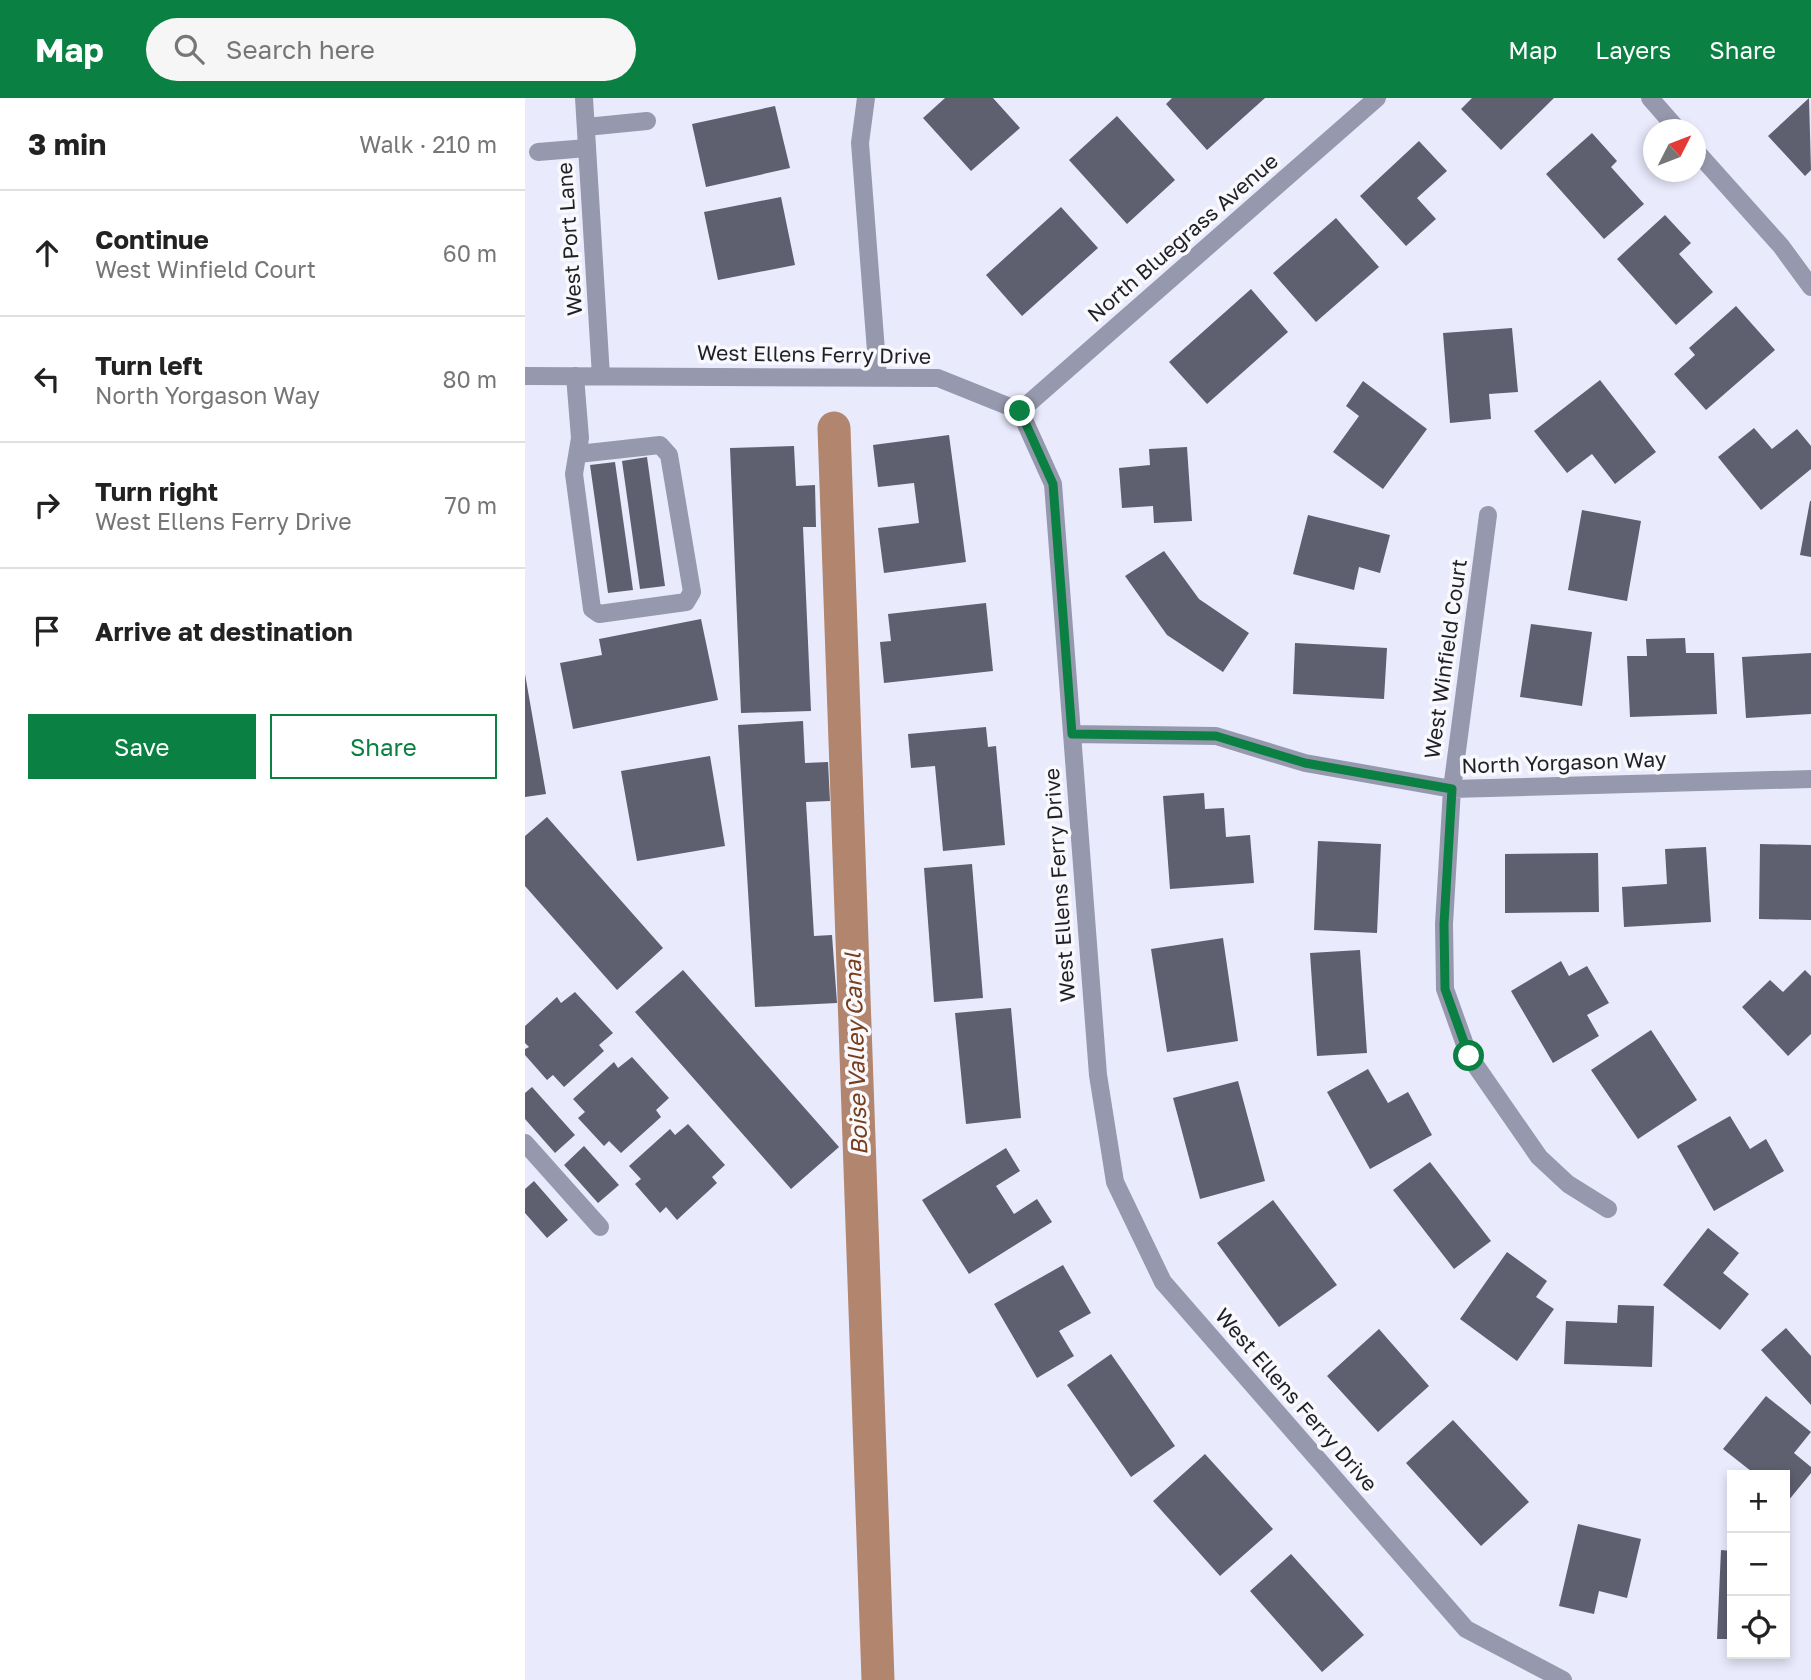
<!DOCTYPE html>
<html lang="en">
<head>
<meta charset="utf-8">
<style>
  :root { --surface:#fff; --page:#f6f6f6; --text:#222; --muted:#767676; --line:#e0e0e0; --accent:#0b8043 }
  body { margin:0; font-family:"Golos Text",sans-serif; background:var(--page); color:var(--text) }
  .controls { position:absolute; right:21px; bottom:21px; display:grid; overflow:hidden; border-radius:0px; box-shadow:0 4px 10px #0003 }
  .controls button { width:63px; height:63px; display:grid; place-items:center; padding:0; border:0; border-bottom:2px solid var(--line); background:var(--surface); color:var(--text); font:35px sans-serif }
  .compass { position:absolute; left:1118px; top:21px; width:63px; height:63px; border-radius:50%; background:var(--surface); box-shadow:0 4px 10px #0003; rotate:48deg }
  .stop { position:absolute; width:21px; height:21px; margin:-16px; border:5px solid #0b8043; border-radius:50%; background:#fff }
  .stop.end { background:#0b8043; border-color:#fff; box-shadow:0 2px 7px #0008 }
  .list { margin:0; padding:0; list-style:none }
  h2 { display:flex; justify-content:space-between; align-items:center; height:91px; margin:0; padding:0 28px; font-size:30px }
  h2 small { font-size:23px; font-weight:400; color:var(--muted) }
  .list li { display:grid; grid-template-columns:46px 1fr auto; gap:21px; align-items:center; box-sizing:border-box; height:126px; padding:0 28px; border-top:2px solid var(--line) }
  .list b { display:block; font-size:26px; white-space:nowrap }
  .list p { margin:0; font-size:23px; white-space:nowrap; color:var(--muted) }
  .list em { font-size:23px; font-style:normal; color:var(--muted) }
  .actions { display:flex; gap:14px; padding:21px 28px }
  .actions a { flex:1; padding:16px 0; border:2px solid var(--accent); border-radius:0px; text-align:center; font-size:24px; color:var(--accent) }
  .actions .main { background:var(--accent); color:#fff }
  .icon { flex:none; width:38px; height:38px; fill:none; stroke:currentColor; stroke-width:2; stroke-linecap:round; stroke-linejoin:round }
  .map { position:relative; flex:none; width:1286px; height:1582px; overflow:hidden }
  header { display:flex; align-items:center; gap:42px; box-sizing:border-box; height:98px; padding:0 35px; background:var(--accent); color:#fff }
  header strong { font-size:33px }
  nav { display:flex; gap:38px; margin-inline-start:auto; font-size:24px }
  .search { width:490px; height:63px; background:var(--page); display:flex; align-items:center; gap:18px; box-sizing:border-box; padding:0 24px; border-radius:38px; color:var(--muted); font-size:26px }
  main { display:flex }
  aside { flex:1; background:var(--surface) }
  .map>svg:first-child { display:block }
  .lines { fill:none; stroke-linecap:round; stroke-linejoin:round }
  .canal { stroke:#b2856e; stroke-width:33 }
  .building { fill:#5e5f6f }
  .minor { stroke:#9699ad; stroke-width:18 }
  .route { stroke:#0b8043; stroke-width:9 }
  .labels { text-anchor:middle; stroke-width:7; stroke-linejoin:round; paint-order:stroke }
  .street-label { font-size:21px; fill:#1f2026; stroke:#f9f9fd }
  .water-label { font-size:23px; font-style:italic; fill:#783d1b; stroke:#f9f9fd }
</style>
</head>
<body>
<header>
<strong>Map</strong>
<div class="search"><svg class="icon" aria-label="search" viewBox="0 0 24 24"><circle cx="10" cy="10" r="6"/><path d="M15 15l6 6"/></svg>Search here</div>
<nav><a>Map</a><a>Layers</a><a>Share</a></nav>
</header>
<main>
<aside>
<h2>3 min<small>Walk · 210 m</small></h2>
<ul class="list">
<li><svg class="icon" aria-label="ahead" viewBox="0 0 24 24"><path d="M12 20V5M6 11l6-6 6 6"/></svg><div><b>Continue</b><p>West Winfield Court</p></div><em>60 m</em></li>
<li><svg class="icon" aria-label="left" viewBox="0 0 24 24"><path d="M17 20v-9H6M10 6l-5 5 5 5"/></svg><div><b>Turn left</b><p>North Yorgason Way</p></div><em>80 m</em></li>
<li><svg class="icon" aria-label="right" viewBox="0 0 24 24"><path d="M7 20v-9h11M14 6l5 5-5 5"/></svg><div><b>Turn right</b><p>West Ellens Ferry Drive</p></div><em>70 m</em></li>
<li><svg class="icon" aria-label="arrive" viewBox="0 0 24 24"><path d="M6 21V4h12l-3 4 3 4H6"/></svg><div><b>Arrive at destination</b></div></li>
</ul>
<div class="actions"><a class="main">Save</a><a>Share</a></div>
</aside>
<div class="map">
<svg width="1286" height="1582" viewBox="0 0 1286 1582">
  <rect width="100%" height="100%" fill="#e9ebfd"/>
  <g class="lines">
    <path class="canal" d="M 309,330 L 353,1582"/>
  </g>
  <path class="building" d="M 420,0 L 468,0 L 495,30 L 446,73 L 398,20 Z
    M 647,0 L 740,0 L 682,52 L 641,6 Z
    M 947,0 L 1029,0 L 976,52 L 936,11 Z
    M 1284,0 L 1286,72 L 1280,78 L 1243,38 Z
    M 250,8 L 265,70 L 181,89 L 167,26 Z
    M 592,18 L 650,82 L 602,126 L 544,62 Z
    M 1067,35 L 1092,63 L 1086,69 L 1119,106 L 1079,141 L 1021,76 Z
    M 894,43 L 922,73 L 892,100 L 911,121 L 881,148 L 835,98 Z
    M 256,99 L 270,167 L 193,182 L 179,114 Z
    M 536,109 L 573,150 L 497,218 L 461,177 Z
    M 1140,117 L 1166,145 L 1154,156 L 1188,194 L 1151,227 L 1092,161 Z
    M 811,120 L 854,169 L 791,224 L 748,175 Z
    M 726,191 L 763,234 L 682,306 L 644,264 Z
    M 1211,208 L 1250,252 L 1181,312 L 1149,276 L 1170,257 L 1164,250 Z
    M 987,230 L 993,294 L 964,296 L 966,321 L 925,325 L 918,235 Z
    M 1075,282 L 1131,354 L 1090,386 L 1067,356 L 1042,375 L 1009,333 Z
    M 838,283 L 902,331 L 858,391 L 808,354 L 834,318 L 821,308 Z
    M 1229,330 L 1247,351 L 1272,331 L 1286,348 L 1286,371 L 1236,412 L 1193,359 Z
    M 424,337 L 441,464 L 359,475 L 353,430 L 394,425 L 389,385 L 353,389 L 348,347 Z
    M 269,348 L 271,388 L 290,387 L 291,429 L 278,429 L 286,613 L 216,615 L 205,350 Z
    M 662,349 L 667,423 L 629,425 L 628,408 L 597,410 L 594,370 L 625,367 L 624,351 Z
    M 122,359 L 140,488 L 115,491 L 97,363 Z
    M 90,364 L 108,492 L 83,495 L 65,367 Z
    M 1285,403 L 1286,403 L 1286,459 L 1275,457 Z
    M 1057,412 L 1116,423 L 1102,503 L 1043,492 Z
    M 783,417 L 865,437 L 855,475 L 834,469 L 829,492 L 768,476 Z
    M 639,453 L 674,501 L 724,535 L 698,574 L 642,537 L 600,478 Z
    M 461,505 L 468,573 L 359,585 L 355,544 L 366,543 L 363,516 Z
    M 176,521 L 193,602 L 48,631 L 35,565 L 77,557 L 74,541 Z
    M 1006,526 L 1067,534 L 1057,608 L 995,599 Z
    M 1160,540 L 1161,555 L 1189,555 L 1192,616 L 1105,619 L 1102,558 L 1122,558 L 1121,541 Z
    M 770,545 L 862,550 L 859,601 L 768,596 Z
    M 1286,555 L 1286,616 L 1221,620 L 1217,559 Z
    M 0,576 L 21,696 L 0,699 Z
    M 278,623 L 280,665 L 303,664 L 305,703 L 281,704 L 289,838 L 307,837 L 312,905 L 230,909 L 213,627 Z
    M 461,629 L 463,649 L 471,648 L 480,747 L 418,753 L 410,668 L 386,670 L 383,636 Z
    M 185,658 L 200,748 L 112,763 L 96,673 Z
    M 679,695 L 680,711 L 699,710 L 701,739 L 725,737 L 729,785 L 645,791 L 638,698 Z
    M 22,719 L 138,850 L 92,892 L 0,788 L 0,738 Z
    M 793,743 L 856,746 L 852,835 L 789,832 Z
    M 1235,746 L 1286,747 L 1286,822 L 1234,821 Z
    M 1181,749 L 1186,824 L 1099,829 L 1097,789 L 1142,786 L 1140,751 Z
    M 1073,755 L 1074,814 L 980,815 L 980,756 Z
    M 447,766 L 458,900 L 409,904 L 399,770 Z
    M 698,840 L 713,943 L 642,954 L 626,851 Z
    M 835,852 L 842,955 L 792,958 L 785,855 Z
    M 1036,863 L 1044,878 L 1062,868 L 1084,905 L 1062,917 L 1074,938 L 1028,965 L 986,893 Z
    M 158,872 L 314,1049 L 266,1091 L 110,914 Z
    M 1280,872 L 1286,878 L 1286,936 L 1263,958 L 1217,909 L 1245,882 L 1258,894 Z
    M 50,894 L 88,935 L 74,947 L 79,953 L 39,989 L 28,977 L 22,982 L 0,957 L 0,951 L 4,949 L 0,945 L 0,928 L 32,899 L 36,905 Z
    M 486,910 L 496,1020 L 441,1026 L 430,915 Z
    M 1126,932 L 1172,1002 L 1113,1041 L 1066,972 Z
    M 107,959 L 144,1000 L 131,1012 L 136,1019 L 96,1055 L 84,1043 L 79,1048 L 53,1020 L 60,1014 L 48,1001 L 89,964 L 93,970 Z
    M 843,971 L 863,1005 L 883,994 L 907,1037 L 845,1071 L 802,994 Z
    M 713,983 L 740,1083 L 675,1101 L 648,1000 Z
    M 7,989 L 50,1037 L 30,1055 L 0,1021 L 0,995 Z
    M 1205,1018 L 1225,1051 L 1241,1041 L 1259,1073 L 1189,1113 L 1152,1048 Z
    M 163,1026 L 200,1067 L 187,1079 L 192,1085 L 152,1122 L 141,1109 L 135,1115 L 110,1086 L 116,1081 L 104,1068 L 145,1031 L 150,1037 Z
    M 59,1048 L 94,1087 L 73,1105 L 39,1067 Z
    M 481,1050 L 495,1073 L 471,1088 L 489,1116 L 512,1101 L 527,1124 L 444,1176 L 397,1102 Z
    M 905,1064 L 966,1143 L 929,1171 L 868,1092 Z
    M 9,1083 L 43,1122 L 22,1140 L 0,1115 L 0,1091 Z
    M 748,1102 L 812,1187 L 754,1229 L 692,1145 Z
    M 1183,1130 L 1214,1155 L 1198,1175 L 1224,1196 L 1195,1232 L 1138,1187 Z
    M 982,1154 L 1022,1183 L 1011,1199 L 1029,1211 L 992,1263 L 935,1221 Z
    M 538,1167 L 566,1215 L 534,1233 L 549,1258 L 512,1280 L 469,1206 Z
    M 1093,1207 L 1129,1208 L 1127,1269 L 1039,1266 L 1041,1223 L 1092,1225 Z
    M 1261,1230 L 1286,1258 L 1286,1307 L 1236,1252 Z
    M 854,1231 L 904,1288 L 853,1334 L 802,1278 Z
    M 586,1256 L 650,1348 L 606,1379 L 542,1287 Z
    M 1241,1298 L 1286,1334 L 1269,1355 L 1286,1369 L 1286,1375 L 1263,1403 L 1260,1401 L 1260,1377 L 1231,1377 L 1198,1351 Z
    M 928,1322 L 1004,1404 L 956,1448 L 881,1365 Z
    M 680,1356 L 748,1431 L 695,1478 L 628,1403 Z
    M 1053,1426 L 1116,1441 L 1102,1500 L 1074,1493 L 1069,1516 L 1034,1508 Z
    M 1196,1452 L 1207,1453 L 1207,1541 L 1192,1541 Z
    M 766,1456 L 839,1537 L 797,1574 L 725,1493 Z"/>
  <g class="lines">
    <path class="minor" d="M 59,0 L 76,278
      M 341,0 L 335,45 L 353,279
      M 1125,0 L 1153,32
      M 61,29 L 122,23
      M 1170,52 L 1256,148 L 1286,189
      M 13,54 L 62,50
      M 0,278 L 413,280 L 495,313 L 528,386 L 573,977 L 590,1084 L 638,1184 L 941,1531 L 1038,1582
      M 50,278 L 55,340 L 49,376 L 67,511 L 74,516 L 161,504 L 167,494 L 144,357 L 135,347 L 53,356
      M 495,313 L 852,0
      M 963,417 L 927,691 L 919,826 L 920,891 L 944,958 L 1014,1059 L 1043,1086 L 1083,1111
      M 547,636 L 691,638 L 780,665 L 927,691 L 1286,681
      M 0,1045 L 75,1129"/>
  </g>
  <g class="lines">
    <path class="route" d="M 495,313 L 528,386 L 547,636 L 691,638 L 780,665 L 927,691 L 919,826 L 920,891 L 944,958"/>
  </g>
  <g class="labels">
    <g class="street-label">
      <text transform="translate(658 140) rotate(-41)" y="7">North Bluegrass Avenue</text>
      <text transform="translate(45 141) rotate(-94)" y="7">West Port Lane</text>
      <text transform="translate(289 257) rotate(1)" y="7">West Ellens Ferry Drive</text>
      <text transform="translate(921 561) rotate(-82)" y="7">West Winfield Court</text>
      <text transform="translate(1039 665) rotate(-2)" y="7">North Yorgason Way</text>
      <text transform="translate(535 787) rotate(-94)" y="7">West Ellens Ferry Drive</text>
      <text transform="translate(771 1302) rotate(49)" y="7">West Ellens Ferry Drive</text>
    </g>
    <g class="water-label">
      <text transform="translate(331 956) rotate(-92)" y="8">Boise Valley Canal</text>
    </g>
  </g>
</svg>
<div class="controls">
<button>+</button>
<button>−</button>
<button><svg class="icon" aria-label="locate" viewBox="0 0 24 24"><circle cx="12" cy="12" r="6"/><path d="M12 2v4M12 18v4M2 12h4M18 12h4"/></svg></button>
</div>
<svg class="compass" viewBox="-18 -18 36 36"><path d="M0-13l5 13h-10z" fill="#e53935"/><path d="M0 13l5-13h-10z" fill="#767676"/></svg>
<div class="stop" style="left:944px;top:958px"></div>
<div class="stop end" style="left:495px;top:313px"></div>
</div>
</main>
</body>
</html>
